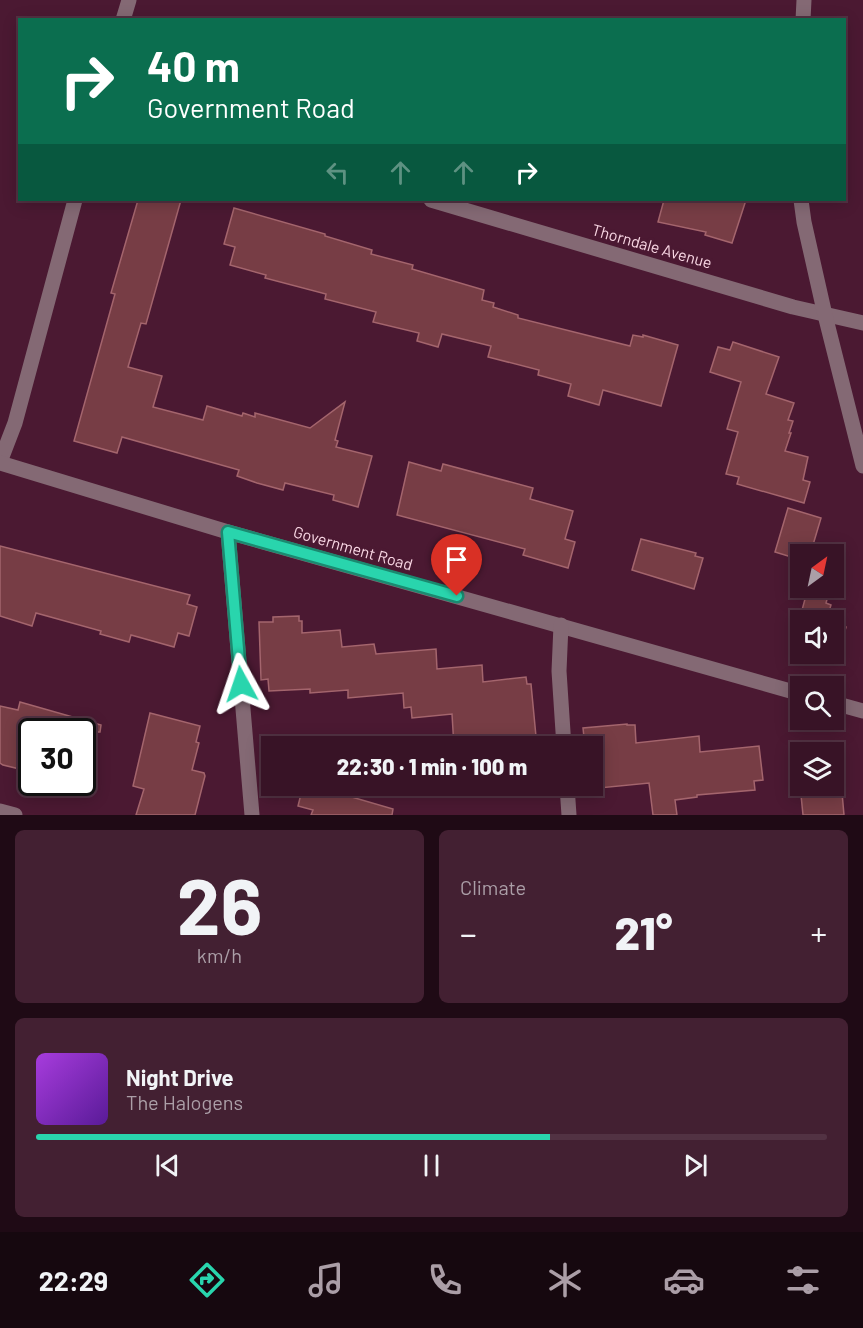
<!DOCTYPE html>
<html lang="en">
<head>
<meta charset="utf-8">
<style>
  :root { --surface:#381326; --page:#432032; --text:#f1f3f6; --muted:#ab9ea7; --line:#523243; --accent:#29d5ad }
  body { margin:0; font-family:Barlow,sans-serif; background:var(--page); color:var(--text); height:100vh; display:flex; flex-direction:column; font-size:22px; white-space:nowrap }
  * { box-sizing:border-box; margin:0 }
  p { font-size:20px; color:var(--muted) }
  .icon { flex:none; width:33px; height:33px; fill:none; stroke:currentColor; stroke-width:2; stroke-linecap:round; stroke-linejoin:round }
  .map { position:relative; height:815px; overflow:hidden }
  .panel { display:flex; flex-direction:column; gap:15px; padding:15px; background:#1f0a15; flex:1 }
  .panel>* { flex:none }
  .top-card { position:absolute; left:18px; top:18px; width:828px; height:183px; border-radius:0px; box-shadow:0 3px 15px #0003,0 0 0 2px var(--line); background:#0b6e4f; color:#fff; overflow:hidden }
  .needle { width:39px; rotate:33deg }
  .fabs { position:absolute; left:790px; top:544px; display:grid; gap:12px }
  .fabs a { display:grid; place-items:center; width:54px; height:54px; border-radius:0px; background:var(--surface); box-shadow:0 3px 15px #0003,0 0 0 2px var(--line); font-size:30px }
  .speed { position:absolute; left:18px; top:718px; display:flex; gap:12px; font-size:30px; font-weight:700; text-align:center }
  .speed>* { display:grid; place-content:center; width:78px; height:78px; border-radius:50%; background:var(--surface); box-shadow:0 3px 15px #0003,0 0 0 2px var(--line); line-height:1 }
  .speed .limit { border:3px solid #111; border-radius:9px; background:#fff; color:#111 }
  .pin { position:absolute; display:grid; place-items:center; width:51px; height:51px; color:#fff; margin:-62px -26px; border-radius:50% 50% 50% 0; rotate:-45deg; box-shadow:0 0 6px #0007 }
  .pin .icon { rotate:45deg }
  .me { position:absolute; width:66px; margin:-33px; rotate:355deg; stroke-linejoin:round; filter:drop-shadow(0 0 4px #0008) }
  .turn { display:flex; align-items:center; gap:21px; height:126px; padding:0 30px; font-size:27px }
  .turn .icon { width:78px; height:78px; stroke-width:2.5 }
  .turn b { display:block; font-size:42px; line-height:51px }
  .lanes { display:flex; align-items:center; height:57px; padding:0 30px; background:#0003; justify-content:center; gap:30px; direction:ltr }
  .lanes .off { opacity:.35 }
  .big { font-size:45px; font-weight:800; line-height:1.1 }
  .panel .card { flex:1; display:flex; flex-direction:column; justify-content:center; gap:9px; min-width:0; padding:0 21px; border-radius:9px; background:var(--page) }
  .panel .dial { align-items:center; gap:0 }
  .dial b { font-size:78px; line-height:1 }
  .song { display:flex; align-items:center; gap:18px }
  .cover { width:72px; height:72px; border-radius:9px; background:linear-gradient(135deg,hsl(280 70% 55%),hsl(270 70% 35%)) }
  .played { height:6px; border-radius:3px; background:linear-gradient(90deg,var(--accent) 65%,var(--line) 65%) }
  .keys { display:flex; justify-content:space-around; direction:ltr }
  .heat { display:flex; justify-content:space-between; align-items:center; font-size:33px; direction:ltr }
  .panel .tiles { flex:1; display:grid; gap:15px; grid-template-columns:1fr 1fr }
  .card:last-child { grid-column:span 2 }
  .trip { position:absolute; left:261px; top:736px; width:342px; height:60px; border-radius:0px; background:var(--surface); box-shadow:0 3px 15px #0003,0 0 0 2px var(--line); font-weight:800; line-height:60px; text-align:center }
  .tabs { display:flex; height:96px; justify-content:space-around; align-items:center; background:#16080f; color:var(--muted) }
  .tabs .icon { width:42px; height:42px }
  .tabs .active { color:var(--accent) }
  .tabs b { font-size:27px; color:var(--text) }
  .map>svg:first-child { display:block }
  .building { fill:#773d45; stroke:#a4656d; stroke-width:1.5 }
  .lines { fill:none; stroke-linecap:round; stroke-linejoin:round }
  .minor { stroke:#846974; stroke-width:15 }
  .route-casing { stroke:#1b8a70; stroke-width:15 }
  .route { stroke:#29d5ad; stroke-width:10 }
  .labels { text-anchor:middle; stroke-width:6; stroke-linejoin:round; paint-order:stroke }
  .street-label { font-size:16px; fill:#f9d7e4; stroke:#4b1932 }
</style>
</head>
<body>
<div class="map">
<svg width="863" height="815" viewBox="0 0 863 815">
  <rect width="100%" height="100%" fill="#4b1932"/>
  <g class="building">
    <polygon points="138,200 181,200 146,324 141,323 128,367 162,376 153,407 203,420 207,406 242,416 243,413 255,417 255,413 310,428 345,402 335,440 338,441 336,447 372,456 358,507 333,500 334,495 285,483 283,490 257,483 237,476 239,470 122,437 117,453 74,441 115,294 111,293"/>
    <polygon points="664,200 746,200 732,243 705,235 706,232 658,222"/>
    <polygon points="234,208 325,234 325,236 372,250 371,254 413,265 412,269 484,290 482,300 494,303 493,307 518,315 518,318 630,346 633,335 643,337 643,335 678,345 661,406 603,390 599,405 568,396 571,384 538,375 539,370 488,357 491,346 442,334 438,347 417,341 419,333 373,322 376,312 325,299 326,294 265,278 266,275 230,265 235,247 224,244"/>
    <polygon points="733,342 779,357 766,394 794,403 788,420 793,421 789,433 791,433 785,451 808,457 803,480 810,482 804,503 737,484 739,477 726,474 738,432 727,429 741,382 710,372 718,347 730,350"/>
    <polygon points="409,462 441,471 443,464 533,488 530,499 573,511 565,539 575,542 568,568 523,555 525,549 397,515"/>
    <polygon points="788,508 821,518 810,555 801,555 801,560 775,552"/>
    <polygon points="641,539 696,553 695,556 703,558 694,589 632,570"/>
    <polygon points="0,546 190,595 187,604 197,607 189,636 178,633 174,647 131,635 129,642 100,634 101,631 36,613 32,626 0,616"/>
    <polygon points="808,588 830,588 826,603 831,605 826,621 801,621 801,650 792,647"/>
    <polygon points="299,616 299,621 302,621 302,633 340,630 342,647 374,644 376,654 436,649 437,669 482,665 483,682 526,677 527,684 531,684 537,747 500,747 500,745 454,747 452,714 412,718 411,707 404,708 403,693 348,698 348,690 310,693 310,689 269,691 268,679 261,680 259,622 273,622 273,617"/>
    <polygon points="834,624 846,627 837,660 816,654 834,654"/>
    <polygon points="20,702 101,725 100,732 32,732 32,759 28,771 3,765 0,763 0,706 18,710"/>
    <polygon points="150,713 200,726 196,742 199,743 192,770 204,773 205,776 195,815 136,815 144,789 133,786"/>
    <polygon points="627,724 627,725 635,725 636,743 699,736 700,752 759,746 763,780 754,781 755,790 697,795 697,797 675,800 677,815 653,815 649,783 589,789 589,786 592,786 592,747 585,747 583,728"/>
    <polygon points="841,781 844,815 803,815 800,785 834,786 834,782"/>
    <polygon points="303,786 314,786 393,809 392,815 311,815 313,810 298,806"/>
  </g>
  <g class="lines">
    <g class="minor">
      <polyline points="123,20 129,0"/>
      <polyline points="803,20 804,0"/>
      <polyline points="431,200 793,307 863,323"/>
      <polyline points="801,200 804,222 825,315 863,466"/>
      <polyline points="0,462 15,423 75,200"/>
      <polyline points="0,463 228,532 801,694"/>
      <polyline points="228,532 252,815"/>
      <polyline points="561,625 559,671 564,747"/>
      <polyline points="834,703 863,711"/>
      <polyline points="567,786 569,815"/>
      <polyline points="0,811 15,815"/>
    </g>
  </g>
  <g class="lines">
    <defs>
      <polyline id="route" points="241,684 228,532 457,596"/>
    </defs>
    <use href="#route" class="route-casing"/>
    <use href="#route" class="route"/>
  </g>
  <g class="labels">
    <g class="street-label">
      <text transform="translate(652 246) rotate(16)" y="6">Thorndale Avenue</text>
      <text transform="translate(353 548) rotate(16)" y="6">Government Road</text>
    </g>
  </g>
</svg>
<div class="fabs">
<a><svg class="needle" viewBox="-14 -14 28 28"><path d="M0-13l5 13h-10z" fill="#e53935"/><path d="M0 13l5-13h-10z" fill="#ab9ea7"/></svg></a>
<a><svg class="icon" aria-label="sound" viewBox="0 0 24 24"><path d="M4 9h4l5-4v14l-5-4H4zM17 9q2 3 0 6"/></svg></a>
<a><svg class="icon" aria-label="search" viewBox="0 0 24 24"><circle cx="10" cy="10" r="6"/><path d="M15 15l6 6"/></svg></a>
<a><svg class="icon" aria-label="layers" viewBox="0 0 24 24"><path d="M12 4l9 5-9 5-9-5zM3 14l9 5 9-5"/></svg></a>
</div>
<div class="speed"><div class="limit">30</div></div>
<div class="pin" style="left:457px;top:596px;background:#d93025"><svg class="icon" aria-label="arrive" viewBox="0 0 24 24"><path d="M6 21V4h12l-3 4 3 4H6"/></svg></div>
<svg class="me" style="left:241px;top:684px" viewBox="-20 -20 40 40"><path d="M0-17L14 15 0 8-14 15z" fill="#29d5ad" stroke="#fff" stroke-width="4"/></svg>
<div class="trip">22:30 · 1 min · 100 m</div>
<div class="top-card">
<div class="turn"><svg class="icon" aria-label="right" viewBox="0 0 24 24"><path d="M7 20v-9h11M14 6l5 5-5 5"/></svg><div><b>40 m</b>Government Road</div></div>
<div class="lanes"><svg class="icon off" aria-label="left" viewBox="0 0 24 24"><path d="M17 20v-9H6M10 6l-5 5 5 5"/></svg><svg class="icon off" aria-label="ahead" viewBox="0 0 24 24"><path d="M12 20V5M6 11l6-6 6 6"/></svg><svg class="icon off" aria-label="ahead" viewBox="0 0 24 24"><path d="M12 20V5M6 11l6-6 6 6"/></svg><svg class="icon" aria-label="right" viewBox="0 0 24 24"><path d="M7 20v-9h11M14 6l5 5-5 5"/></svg></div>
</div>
</div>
<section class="panel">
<div class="tiles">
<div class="card dial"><b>26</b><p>km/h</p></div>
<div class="card"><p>Climate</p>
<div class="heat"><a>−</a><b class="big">21°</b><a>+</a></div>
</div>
<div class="card">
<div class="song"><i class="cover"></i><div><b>Night Drive</b><p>The Halogens</p></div></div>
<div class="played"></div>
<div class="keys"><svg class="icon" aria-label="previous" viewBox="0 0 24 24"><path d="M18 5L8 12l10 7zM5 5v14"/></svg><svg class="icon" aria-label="pause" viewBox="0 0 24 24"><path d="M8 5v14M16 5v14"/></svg><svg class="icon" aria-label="next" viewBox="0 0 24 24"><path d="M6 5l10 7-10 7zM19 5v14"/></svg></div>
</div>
</div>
</section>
<nav class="tabs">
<b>22:29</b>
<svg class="icon active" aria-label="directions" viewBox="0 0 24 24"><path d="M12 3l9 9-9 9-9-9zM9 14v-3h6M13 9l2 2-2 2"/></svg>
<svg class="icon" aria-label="music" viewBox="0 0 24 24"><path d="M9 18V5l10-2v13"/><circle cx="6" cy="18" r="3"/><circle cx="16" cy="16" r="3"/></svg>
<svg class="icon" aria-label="phone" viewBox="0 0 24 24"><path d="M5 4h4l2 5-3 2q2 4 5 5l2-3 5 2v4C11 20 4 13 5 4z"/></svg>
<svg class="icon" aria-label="climate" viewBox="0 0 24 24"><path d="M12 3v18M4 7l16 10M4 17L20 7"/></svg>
<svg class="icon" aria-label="car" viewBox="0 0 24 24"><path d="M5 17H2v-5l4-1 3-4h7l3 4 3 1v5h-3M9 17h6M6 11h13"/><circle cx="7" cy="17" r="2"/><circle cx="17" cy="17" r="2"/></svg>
<svg class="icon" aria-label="filters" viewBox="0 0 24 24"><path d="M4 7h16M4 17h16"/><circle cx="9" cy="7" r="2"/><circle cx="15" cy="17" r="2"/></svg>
</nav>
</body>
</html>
